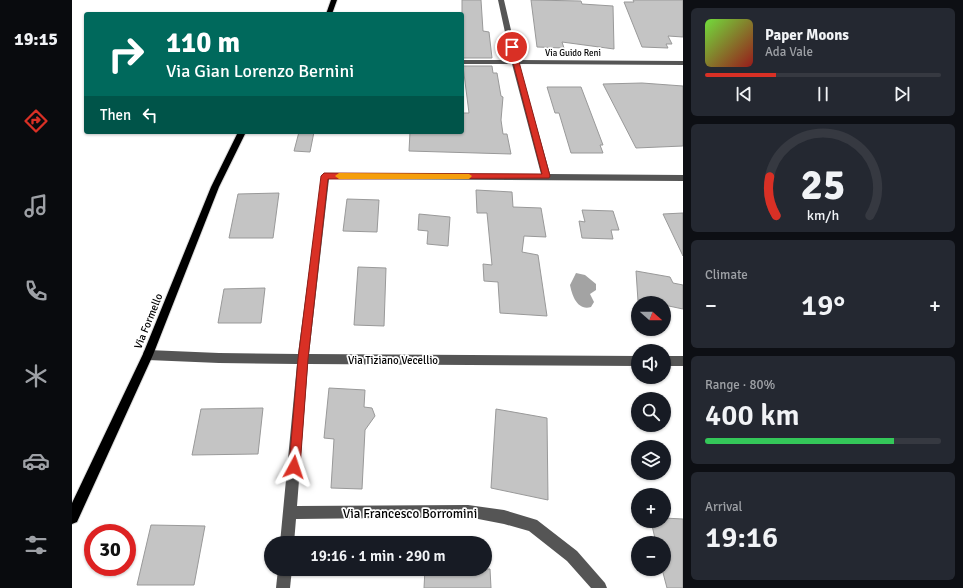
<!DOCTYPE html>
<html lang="en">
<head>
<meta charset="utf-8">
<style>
  :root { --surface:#171b24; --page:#242831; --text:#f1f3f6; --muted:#9ea1a6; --line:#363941; --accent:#d93025 }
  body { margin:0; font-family:Signika,sans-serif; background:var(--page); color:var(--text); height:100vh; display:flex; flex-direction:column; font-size:15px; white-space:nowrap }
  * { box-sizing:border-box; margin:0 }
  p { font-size:13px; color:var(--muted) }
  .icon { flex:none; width:22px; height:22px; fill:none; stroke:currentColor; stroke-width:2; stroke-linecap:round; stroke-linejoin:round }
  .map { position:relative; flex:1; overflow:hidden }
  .details { display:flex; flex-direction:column; gap:8px; padding:8px; background:#0d0f14; width:280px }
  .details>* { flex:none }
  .top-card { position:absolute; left:12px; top:12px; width:380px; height:122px; border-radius:4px; box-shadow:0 1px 3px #0004; background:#00695c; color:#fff; overflow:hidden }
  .needle { width:26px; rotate:111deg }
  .buttons { position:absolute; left:559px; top:296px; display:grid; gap:8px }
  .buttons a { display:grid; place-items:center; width:40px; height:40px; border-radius:50%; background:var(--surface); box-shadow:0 1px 3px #0004; font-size:20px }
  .speed { position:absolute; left:12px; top:524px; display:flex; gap:8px; font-size:20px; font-weight:700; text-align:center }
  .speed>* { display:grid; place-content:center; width:52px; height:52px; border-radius:50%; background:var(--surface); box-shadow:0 1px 3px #0004; line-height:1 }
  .speed .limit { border:6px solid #d22; background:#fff; color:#111 }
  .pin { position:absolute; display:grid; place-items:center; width:34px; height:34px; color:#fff; margin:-17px; border:2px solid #fff; border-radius:50%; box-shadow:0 1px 4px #0007 }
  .me { position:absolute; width:44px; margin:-22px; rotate:5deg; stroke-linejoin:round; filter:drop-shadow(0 0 3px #0008) }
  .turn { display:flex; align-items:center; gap:14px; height:84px; padding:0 16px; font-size:18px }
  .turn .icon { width:52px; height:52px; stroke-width:2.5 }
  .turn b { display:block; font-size:28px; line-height:34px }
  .then { display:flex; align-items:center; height:38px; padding:0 16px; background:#0003; gap:8px; font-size:15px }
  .big { font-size:30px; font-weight:600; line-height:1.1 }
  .details .tile { flex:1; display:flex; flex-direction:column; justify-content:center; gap:6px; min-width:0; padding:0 14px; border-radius:6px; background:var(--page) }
  .details .dial { align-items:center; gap:0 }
  .dial svg { height:104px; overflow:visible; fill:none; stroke:var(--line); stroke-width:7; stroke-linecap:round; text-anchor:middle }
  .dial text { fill:var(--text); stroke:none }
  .song { display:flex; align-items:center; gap:12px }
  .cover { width:48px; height:48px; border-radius:6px; background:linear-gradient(135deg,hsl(100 70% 55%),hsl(0 70% 35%)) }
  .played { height:4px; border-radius:2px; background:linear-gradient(90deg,var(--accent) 30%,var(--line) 30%) }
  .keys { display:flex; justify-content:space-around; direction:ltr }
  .heat { display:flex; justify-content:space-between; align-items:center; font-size:22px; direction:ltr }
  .charge { height:6px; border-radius:3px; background:linear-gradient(90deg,#34c759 80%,var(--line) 0) }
  .trip { position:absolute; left:192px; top:536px; width:228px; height:40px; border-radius:20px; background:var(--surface); box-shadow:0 1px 3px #0004; font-weight:600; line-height:40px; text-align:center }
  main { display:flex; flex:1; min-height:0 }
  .tabs { display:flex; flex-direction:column; width:72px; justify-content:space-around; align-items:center; background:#090b0e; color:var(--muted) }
  .tabs .icon { width:28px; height:28px }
  .tabs .selected { color:var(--accent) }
  .tabs b { font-size:18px; color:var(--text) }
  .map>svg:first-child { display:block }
  .water { fill:#a3a3a3 }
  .building { fill:#c4c4c4; stroke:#999 }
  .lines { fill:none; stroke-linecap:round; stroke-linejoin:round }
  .major-casing { stroke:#dbdbdb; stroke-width:2 }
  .minor { fill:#555; fill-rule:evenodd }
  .major { fill:#000; fill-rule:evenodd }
  .route { fill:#d93025; stroke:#8d1f18 }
  .slow { fill:#f59e0b }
  .labels { text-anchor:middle; stroke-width:3.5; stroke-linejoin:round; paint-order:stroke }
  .far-street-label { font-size:9px; fill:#000; stroke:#fff }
  .street-label { font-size:11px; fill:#000; stroke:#fff }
  .near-street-label { font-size:13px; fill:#000; stroke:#fff }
</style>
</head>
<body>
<main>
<nav class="tabs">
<b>19:15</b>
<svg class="icon selected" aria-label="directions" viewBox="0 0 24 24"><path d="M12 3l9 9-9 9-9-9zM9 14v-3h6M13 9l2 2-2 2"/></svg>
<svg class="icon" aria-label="music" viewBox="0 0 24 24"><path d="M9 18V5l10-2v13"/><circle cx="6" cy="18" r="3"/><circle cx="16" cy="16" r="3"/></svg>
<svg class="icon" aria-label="phone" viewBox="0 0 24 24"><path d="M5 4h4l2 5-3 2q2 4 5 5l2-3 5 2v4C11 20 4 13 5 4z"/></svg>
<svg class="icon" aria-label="climate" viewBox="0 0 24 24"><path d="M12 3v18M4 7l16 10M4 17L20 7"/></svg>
<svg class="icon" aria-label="car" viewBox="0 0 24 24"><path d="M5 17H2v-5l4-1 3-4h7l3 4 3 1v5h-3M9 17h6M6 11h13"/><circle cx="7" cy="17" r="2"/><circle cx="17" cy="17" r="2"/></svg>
<svg class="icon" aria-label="filters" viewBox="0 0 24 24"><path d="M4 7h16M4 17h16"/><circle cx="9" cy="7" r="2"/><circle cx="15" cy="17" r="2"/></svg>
</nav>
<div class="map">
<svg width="611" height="588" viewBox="0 0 611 588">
  <rect width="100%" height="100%" fill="#fff"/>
  <path class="water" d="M504,273L513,275L524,284V290L518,294L522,302L519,307C505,311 500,295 498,285Z"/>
  <g class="building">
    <polygon points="390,0 409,0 411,31 417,32 420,58 390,58"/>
    <polygon points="459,0 509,1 510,4 541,6 542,49 490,42 492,48 465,47"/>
    <polygon points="561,0 611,0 611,37 596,36 600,44 594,44 596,48 570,47 552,2 562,2"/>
    <polygon points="391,66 420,66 421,73 425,73 429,96 431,97 429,120 431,134 435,134 439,154 337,151 338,132 391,132 390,113 397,113"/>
    <polygon points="570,83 611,86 611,146 564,148 531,84"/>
    <polygon points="475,87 509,87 531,145 528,145 531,153 499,153 487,113 483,113"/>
    <polygon points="227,132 242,132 238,152 222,151"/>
    <polygon points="404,190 440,192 441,207 469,208 474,237 452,236 450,252 466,255 475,316 428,313 426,282 412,281 411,264 420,265 415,213 405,213"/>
    <polygon points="207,193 201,238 157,238 166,194"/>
    <polygon points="275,199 307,200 305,232 271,231"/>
    <polygon points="510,210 541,211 547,230 539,230 541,239 510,238 507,221 513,222"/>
    <polygon points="611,213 611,256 591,214"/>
    <polygon points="347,214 378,217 376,246 355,244 356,231 346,230"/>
    <polygon points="286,267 314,268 312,326 282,325"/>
    <polygon points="564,271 598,277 601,283 611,285 611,309 592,305 592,303 566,301"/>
    <polygon points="193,288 189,323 146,323 152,289"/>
    <polygon points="257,388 293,390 292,407 300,408 303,416 293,430 290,489 259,488 262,439 252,438"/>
    <polygon points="191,408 186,454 120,455 129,409"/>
    <polygon points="424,409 475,418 476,500 419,488"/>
    <polygon points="592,518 611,519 611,588 595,588 590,569 592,569 592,543 584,543 579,521 592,521"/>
    <polygon points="79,525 133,526 122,585 65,585"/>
    <polygon points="353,569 418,569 419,588 352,588"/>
  </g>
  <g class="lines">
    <defs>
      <g id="major">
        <polygon points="259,0 265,0 260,14 254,14"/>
        <polygon points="166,132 174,132 147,187 81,355 5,522 0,524 0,503 71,354 139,187"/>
      </g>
    </defs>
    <use href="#major" class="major-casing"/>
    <g class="minor">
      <polygon points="426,0 432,0 446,60 611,61 611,65 447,64 478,174 611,175 611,181 257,179 237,354 566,356 566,366 236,364 225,506 396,505 432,510 465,520 505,551 533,583 535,588 519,588 495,561 457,531 432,524 396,517 224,519 222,543 208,543 225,364 147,363 76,360 72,359 71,355 72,351 76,350 147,353 226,354 250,174 469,174 440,64 390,64 390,60 439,60"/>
      <rect x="592" y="356" width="19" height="10"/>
      <polygon points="206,569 220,569 218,588 204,588"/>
    </g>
    <use href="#major" class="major"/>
  </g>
  <polygon class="route" points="440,45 443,47 478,176 477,178 256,179 236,359 228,467 226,471 222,473 218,471 217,467 226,359 249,176 252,173 470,174 437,47"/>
  <polygon class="slow" points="267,173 397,174 400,176 397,179 267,179 263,176"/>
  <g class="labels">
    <g class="far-street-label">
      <text x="501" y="56">Via Guido Reni</text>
    </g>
    <g class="street-label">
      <text transform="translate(76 321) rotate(-68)" y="4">Via Formello</text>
      <text x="321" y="364">Via Tiziano Vecellio</text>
    </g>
    <g class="near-street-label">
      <text x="338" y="518">Via Francesco Borromini</text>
    </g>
  </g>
</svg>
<div class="buttons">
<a><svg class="needle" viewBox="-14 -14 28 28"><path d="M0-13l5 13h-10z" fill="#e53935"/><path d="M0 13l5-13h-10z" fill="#9ea1a6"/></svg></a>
<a><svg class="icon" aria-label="sound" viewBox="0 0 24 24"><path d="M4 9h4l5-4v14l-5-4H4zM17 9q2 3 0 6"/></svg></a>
<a><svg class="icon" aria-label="search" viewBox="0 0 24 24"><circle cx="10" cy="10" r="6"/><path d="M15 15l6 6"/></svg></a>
<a><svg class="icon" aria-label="layers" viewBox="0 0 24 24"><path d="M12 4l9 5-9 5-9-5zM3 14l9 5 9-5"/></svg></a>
<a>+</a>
<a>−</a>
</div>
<div class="speed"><div class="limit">30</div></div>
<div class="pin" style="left:440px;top:47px;background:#d93025"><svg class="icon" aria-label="arrive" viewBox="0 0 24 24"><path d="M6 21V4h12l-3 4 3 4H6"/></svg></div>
<svg class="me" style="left:222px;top:467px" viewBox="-20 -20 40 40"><path d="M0-17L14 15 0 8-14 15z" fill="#d93025" stroke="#fff" stroke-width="4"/></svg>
<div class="trip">19:16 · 1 min · 290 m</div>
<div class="top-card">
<div class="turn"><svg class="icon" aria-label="right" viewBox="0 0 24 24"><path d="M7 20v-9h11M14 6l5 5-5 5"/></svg><div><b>110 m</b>Via Gian Lorenzo Bernini</div></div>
<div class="then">Then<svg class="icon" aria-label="left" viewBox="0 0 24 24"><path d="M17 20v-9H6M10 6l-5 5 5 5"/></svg></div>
</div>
</div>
<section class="details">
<div class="tile">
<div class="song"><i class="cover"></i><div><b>Paper Moons</b><p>Ada Vale</p></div></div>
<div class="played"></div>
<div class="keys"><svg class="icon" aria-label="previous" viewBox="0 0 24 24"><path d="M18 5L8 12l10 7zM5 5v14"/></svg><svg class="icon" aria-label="pause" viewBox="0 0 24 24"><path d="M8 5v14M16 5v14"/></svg><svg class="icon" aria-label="next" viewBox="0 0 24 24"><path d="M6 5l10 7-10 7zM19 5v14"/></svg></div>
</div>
<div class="tile dial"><svg viewBox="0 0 100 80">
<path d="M14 69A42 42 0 1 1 86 69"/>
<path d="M14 69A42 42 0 0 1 9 39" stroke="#d93025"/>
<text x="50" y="56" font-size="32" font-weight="700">25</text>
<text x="50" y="72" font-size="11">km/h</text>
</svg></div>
<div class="tile"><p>Climate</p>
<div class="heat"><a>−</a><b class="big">19°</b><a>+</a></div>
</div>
<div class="tile"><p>Range · 80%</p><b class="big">400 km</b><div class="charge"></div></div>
<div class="tile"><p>Arrival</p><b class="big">19:16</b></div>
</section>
</main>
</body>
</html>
